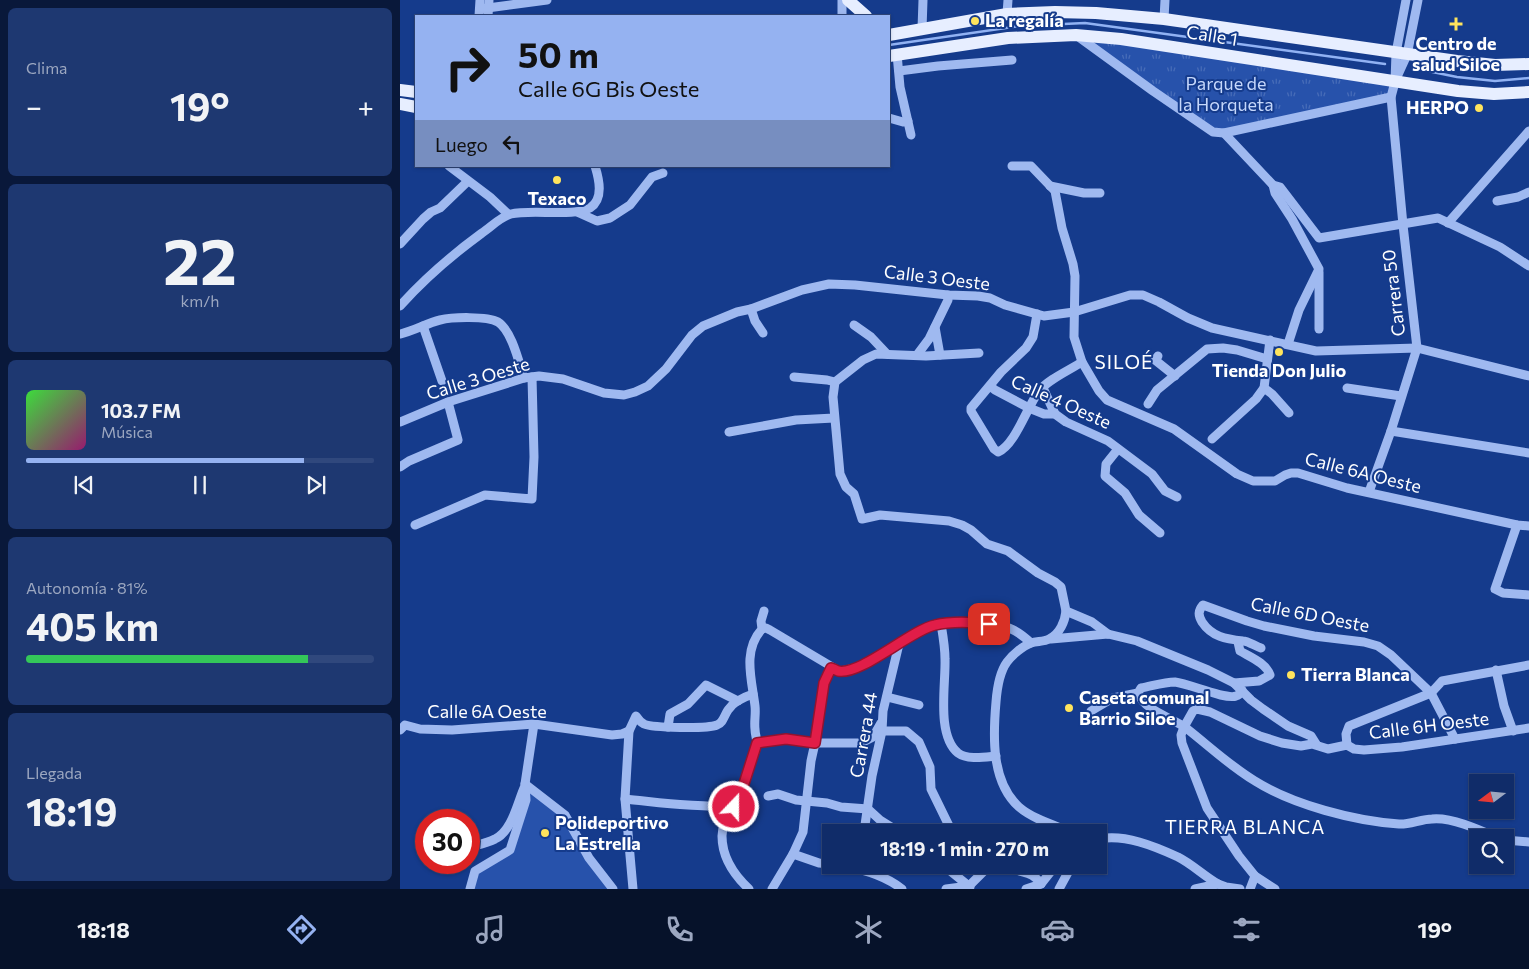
<!DOCTYPE html>
<html lang="es">
<head>
<meta charset="utf-8">
<style>
  :root { --surface:#102c69; --page:#1e3871; --text:#f1f3f6; --muted:#9ca7c0; --line:#30487d; --accent:#95b2f1 }
  body { margin:0; font-family:Commissioner,sans-serif; background:var(--page); color:var(--text); height:100vh; display:flex; flex-direction:column; font-size:19px; white-space:nowrap }
  * { box-sizing:border-box; margin:0 }
  p { font-size:16px; color:var(--muted) }
  .icon { flex:none; width:28px; height:28px; fill:none; stroke:currentColor; stroke-width:2; stroke-linecap:round; stroke-linejoin:round }
  .map { position:relative; flex:1; overflow:hidden }
  .side { display:flex; flex-direction:column; gap:8px; padding:8px; background:#09183a; width:400px }
  .side>* { flex:none }
  .banner { position:absolute; left:15px; top:15px; width:475px; height:152px; border-radius:0px; box-shadow:0 1px 4px #0004,0 0 0 1px var(--line); background:#95b2f1; color:#111; overflow:hidden }
  .needle { width:32px; rotate:254deg }
  .controls { position:absolute; left:1069px; top:774px; display:grid; gap:10px }
  .controls a { display:grid; place-items:center; width:45px; height:45px; border-radius:0px; background:var(--surface); box-shadow:0 1px 4px #0004,0 0 0 1px var(--line); font-size:25px }
  .speed { position:absolute; left:15px; top:809px; display:flex; gap:10px; font-size:25px; font-weight:700; text-align:center }
  .speed>* { display:grid; place-content:center; width:65px; height:65px; border-radius:50%; background:var(--surface); box-shadow:0 1px 4px #0004,0 0 0 1px var(--line); line-height:1 }
  .speed .limit { border:8px solid #d22; background:#fff; color:#111 }
  .pin { position:absolute; display:grid; place-items:center; width:42px; height:42px; color:#fff; margin:-21px; border-radius:10px; box-shadow:0 2px 8px #0006 }
  .me { position:absolute; width:55px; margin:-28px; rotate:22deg; stroke-linejoin:round; filter:drop-shadow(0 0 4px #0008) }
  .turn { display:flex; align-items:center; gap:18px; height:105px; padding:0 20px; font-size:22px }
  .turn .icon { width:65px; height:65px; stroke-width:2.5 }
  .turn b { display:block; font-size:35px; line-height:42px }
  .then { display:flex; align-items:center; height:48px; padding:0 20px; background:#0003; gap:10px; font-size:19px }
  .big { font-size:38px; font-weight:700; line-height:1.1 }
  .side .widget { flex:1; display:flex; flex-direction:column; justify-content:center; gap:8px; min-width:0; padding:0 18px; border-radius:8px; background:var(--page) }
  .side .dial { align-items:center; gap:0 }
  .dial b { font-size:65px; line-height:1 }
  .song { display:flex; align-items:center; gap:15px }
  .cover { width:60px; height:60px; border-radius:8px; background:linear-gradient(135deg,hsl(120 70% 55%),hsl(320 70% 35%)) }
  .played { height:5px; border-radius:2px; background:linear-gradient(90deg,var(--accent) 80%,var(--line) 80%) }
  .keys { display:flex; justify-content:space-around; direction:ltr }
  .heat { display:flex; justify-content:space-between; align-items:center; font-size:28px; direction:ltr }
  .charge { height:8px; border-radius:4px; background:linear-gradient(90deg,#34c759 81%,var(--line) 0) }
  .trip { position:absolute; left:422px; top:824px; width:285px; height:50px; border-radius:0px; background:var(--surface); box-shadow:0 1px 4px #0004,0 0 0 1px var(--line); font-weight:700; line-height:50px; text-align:center }
  .tab-bar { display:flex; height:80px; justify-content:space-around; align-items:center; background:#06122a; color:var(--muted) }
  .tab-bar .icon { width:35px; height:35px }
  .tab-bar .on { color:var(--accent) }
  .tab-bar b { font-size:22px; color:var(--text) }
  main { display:flex; flex:1; min-height:0 }
  .map>svg:first-child { display:block }
  .green { fill:#2752ab }
  .park { fill:url(#park-tufts) }
  .lines { fill:none; stroke-linecap:round; stroke-linejoin:round }
  .stream { stroke:#91b2f3; stroke-width:2.5 }
  .minor { stroke:#9fb9f0; stroke-width:9 }
  .major { stroke:#e7eeff; stroke-width:12 }
  .route-casing { stroke:#92132f; stroke-width:12 }
  .route { stroke:#e11d48; stroke-width:9 }
  .poi-dot { fill:#ffe45d; stroke:#153b8c; stroke-width:2 }
  .labels { text-anchor:middle; stroke-width:4; stroke-linejoin:round; paint-order:stroke }
  .poi-label { font-size:18px; font-weight:bold; fill:#fff; stroke:#153b8c; text-anchor:start }
  .street-label { font-size:18px; fill:#fff; stroke:#153b8c }
  .park-label { font-size:18px; fill:#c5d7fb; stroke:#153b8c }
  .neighbourhood-label { font-size:19px; letter-spacing:1px; fill:#fff; stroke:#153b8c }
</style>
</head>
<body>
<main>
<section class="side">
<div class="widget"><p>Clima</p>
<div class="heat"><a>−</a><b class="big">19°</b><a>+</a></div>
</div>
<div class="widget dial"><b>22</b><p>km/h</p></div>
<div class="widget">
<div class="song"><i class="cover"></i><div><b>103.7 FM</b><p>Música</p></div></div>
<div class="played"></div>
<div class="keys"><svg class="icon" aria-label="previous" viewBox="0 0 24 24"><path d="M18 5L8 12l10 7zM5 5v14"/></svg><svg class="icon" aria-label="pause" viewBox="0 0 24 24"><path d="M8 5v14M16 5v14"/></svg><svg class="icon" aria-label="next" viewBox="0 0 24 24"><path d="M6 5l10 7-10 7zM19 5v14"/></svg></div>
</div>
<div class="widget"><p>Autonomía · 81%</p><b class="big">405 km</b><div class="charge"></div></div>
<div class="widget"><p>Llegada</p><b class="big">18:19</b></div>
</section>
<div class="map">
<svg width="1129" height="889" viewBox="0 0 1129 889">
  <defs>
    <pattern id="park-tufts" width="24" height="20" patternUnits="userSpaceOnUse" patternTransform="scale(1.25)"><rect width="24" height="20" fill="#2752ab"/><path d="M3 7l-1-3M5 7V3M7 7l1-3M15 17l-1-3M17 17v-4M19 17l1-3" fill="none" stroke="#476cb8"/></pattern>
  </defs>
  <rect width="100%" height="100%" fill="#153b8c"/>
  <polygon class="green" points="125,784 165,815 213,889 70,889 75,871 110,850"/>
  <polygon class="park" points="676,35 995,82 991,97 813,132"/>
  <g class="lines">
    <g class="stream">
      <polyline points="489,45 620,26 685,23 985,64"/>
      <polyline points="1013,68 1057,77 1095,81 1129,78"/>
    </g>
    <g class="minor">
      <polyline points="80,9 147,0"/>
      <polyline points="607,14 608,0"/>
      <polyline points="79,16 80,0"/>
      <polyline points="88,16 89,0"/>
      <polyline points="442,16 442,0"/>
      <polyline points="764,19 765,0"/>
      <polyline points="522,29 523,0"/>
      <polyline points="676,35 753,91 813,132 824,133 991,97"/>
      <polyline points="497,54 500,87 511,135"/>
      <polyline points="499,71 538,66 612,60"/>
      <polyline points="997,77 1007,55 1018,0"/>
      <polyline points="489,118 503,122 508,121"/>
      <polyline points="824,133 873,185 880,187 919,238 1038,218 1100,247 1129,266"/>
      <polyline points="49,166 90,197 108,214"/>
      <polyline points="612,166 631,166 655,191 662,228 673,264 675,276 674,337 682,362 699,391 707,400 774,429 837,474 853,481 875,481 885,475 891,473 898,473 947,488 1117,525 1129,526"/>
      <polyline points="873,185 875,193 892,219 919,269 899,310 888,344"/>
      <polyline points="650,186 684,193 700,193"/>
      <polyline points="1097,201 1118,197 1129,192"/>
      <polyline points="177,212 197,221 210,218 230,205 252,177 263,173"/>
      <polyline points="1048,223 1129,131"/>
      <polyline points="0,244 23,219 31,212 40,208 67,182"/>
      <path d="M0,306C25,278 52,255 82,233C91,227 100,217 111,214C130,209 175,217 190,208C204,199 199,179 195,166"/>
      <polyline points="351,309 355,321 363,333"/>
      <path d="M637,314L633,337L626,348L601,372L571,408V411L594,449L598,452C615,445 627,407 639,391C649,379 668,371 682,362"/>
      <polyline points="454,325 471,337 487,354"/>
      <polyline points="23,326 42,381"/>
      <polyline points="535,327 540,355"/>
      <polyline points="919,329 919,272"/>
      <path d="M0,334C14,331 27,323 40,320C52,317 87,316 98,322C112,331 119,363 124,378"/>
      <polyline points="517,355 529,339 548,300 548,295"/>
      <polyline points="758,356 755,360 775,376"/>
      <polyline points="394,377 427,380 435,382 463,360 476,354 526,356 579,353"/>
      <polyline points="435,382 433,397 440,474 446,487 454,494 462,519 480,515 549,521 562,525 571,530 587,544 608,551 638,573 655,582 661,587 666,611 692,622 708,634"/>
      <polyline points="590,386 595,390 629,408 644,414 655,414 666,422 708,441 752,474 765,491 777,497"/>
      <polyline points="643,388 655,414"/>
      <polyline points="864,388 872,394 889,413"/>
      <polyline points="947,388 1001,396"/>
      <polyline points="748,404 757,390 807,349 823,348 837,350 867,359"/>
      <polyline points="0,422 48,402 124,378 139,376 163,379 204,393 224,395 235,392 248,386 266,369 292,335 303,326 337,312 351,309 402,290 429,284 455,285 548,295 578,296 590,298 605,305 644,316 674,312 730,295 743,295 759,302 788,318 812,328 916,351 1017,348 1129,376"/>
      <polyline points="991,431 1129,453"/>
      <polyline points="329,432 396,420 434,418"/>
      <polyline points="812,439 856,399 864,388 870,340"/>
      <polyline points="718,449 706,464 705,476 725,493 739,515 760,533"/>
      <polyline points="0,467 9,461 58,440 48,402"/>
      <polyline points="969,492 991,431 1017,348 1003,225 991,97 995,82 996,53 1006,0"/>
      <polyline points="15,525 85,495 132,499 134,457 132,377"/>
      <polyline points="1117,525 1095,589 1103,593 1129,595"/>
      <path d="M666,611C665,621 660,634 649,639C644,642 637,641 631,643C623,646 612,655 607,662C599,673 597,689 596,702C593,736 591,782 619,807C633,819 654,825 671,832"/>
      <path d="M541,624C543,636 545,647 545,659C546,684 536,735 558,753C567,760 585,757 596,756"/>
      <path d="M362,629L366,628L370,630L439,671C471,669 498,639 527,628C544,621 566,621 584,623C606,626 614,627 631,643"/>
      <polyline points="651,639 708,634 737,641 808,670 834,683 851,700 863,709 888,726 911,736 916,744"/>
      <path d="M861,648C855,646 848,641 843,641C826,639 812,637 802,622C798,615 798,611 803,605L847,621L864,626L914,636L964,642L978,646L991,655L1031,693L1055,739"/>
      <polyline points="1096,670 1104,706 1113,731"/>
      <path d="M834,683L859,681L870,675C866,663 850,657 840,651L838,642"/>
      <path d="M738,693C745,711 771,717 786,728C809,746 830,766 855,781C893,805 955,821 999,824C1008,825 1022,819 1032,819C1052,817 1080,830 1098,838"/>
      <polyline points="487,697 519,705"/>
      <path d="M691,711L713,698L738,693L741,688C752,686 764,682 775,682C790,684 826,700 836,696C840,695 840,693 842,690"/>
      <polyline points="268,727 270,714 288,704 306,685 338,701"/>
      <polyline points="0,730 5,725 20,729 52,730 134,724 212,735 222,734 229,731"/>
      <polyline points="482,731 506,731 519,742 530,767 531,789 552,832"/>
      <polyline points="357,743 385,739 415,743 461,743 473,737 481,723"/>
      <polyline points="947,745 946,734 949,726 1031,693 1042,681 1129,665"/>
      <polyline points="125,784 165,815 189,858 213,889"/>
      <polyline points="368,796 378,794 396,800 427,803 441,807 468,809 480,820 496,830 506,832"/>
      <path d="M225,799C246,801 267,804 288,805C304,806 316,805 331,811"/>
      <polyline points="464,832 472,776 482,731 483,711 499,644"/>
      <path d="M699,839C725,834 754,846 778,857C792,864 804,876 818,884"/>
      <polyline points="1105,840 1129,842"/>
      <path d="M69,847C77,845 88,843 95,839C112,831 117,804 124,788"/>
      <polyline points="393,854 419,863 431,864"/>
      <path d="M436,865C459,868 483,874 502,889"/>
      <polyline points="543,865 570,887"/>
      <path d="M607,865C621,875 631,869 641,884"/>
      <polyline points="70,889 75,871 110,850 126,800 125,784 134,724"/>
      <path d="M233,889L225,799L229,731L236,716C238,719 240,722 244,724C253,728 307,729 317,725C323,723 324,716 328,710C333,702 344,697 353,694"/>
      <path d="M349,889C334,875 322,858 322,836C322,822 331,813 337,802C343,792 344,780 348,769C351,761 356,753 357,744C357,739 355,734 355,729C354,721 356,714 355,706C352,680 342,651 362,629L361,621L364,611"/>
      <polyline points="372,889 393,854 403,832 411,761 415,743 424,683 431,668"/>
      <polyline points="546,889 569,886 590,865"/>
      <polyline points="626,889 641,884 656,865"/>
      <polyline points="659,889 672,865"/>
      <polyline points="795,889 818,884 826,887 840,889"/>
      <polyline points="850,889 855,876"/>
      <polyline points="875,889 855,876 839,856 807,808 782,743 781,735 784,727 793,711 797,709 810,712 860,736 882,743 901,746 912,744 928,749 947,745 954,749 964,750 1002,747 1129,728"/>
    </g>
    <g class="major">
      <polyline points="448,0 466,16"/>
      <polyline points="489,35 607,14 655,12 696,13 764,19 1057,61 1095,65 1129,64"/>
      <polyline points="489,56 608,38 676,35 721,39 1058,91 1094,94 1129,92"/>
      <polyline points="0,90 16,92"/>
      <polyline points="0,104 16,107"/>
    </g>
  </g>
  <g class="lines">
    <defs>
      <path id="route" d="M334,807L342,790L357,743L386,739L415,743L424,683L431,668C434,669 436,670 438,671C460,676 511,630 535,625C552,621 571,622 589,624"/>
    </defs>
    <use href="#route" class="route-casing"/>
    <use href="#route" class="route"/>
  </g>
  <g class="poi-dot">
    <circle cx="575" cy="21" r="5"/>
    <path d="M1053.5 16.5h5v5h5v5h-5v5h-5v-5h-5v-5h5z"/>
    <circle cx="1079" cy="108" r="5"/>
    <circle cx="157" cy="180" r="5"/>
    <circle cx="879" cy="352" r="5"/>
    <circle cx="891" cy="675" r="5"/>
    <circle cx="669" cy="708" r="5"/>
    <circle cx="145" cy="833" r="5"/>
  </g>
  <g class="labels">
    <g class="poi-label">
      <text x="585" y="27">La regalía</text>
      <text x="1056" y="50" text-anchor="middle">Centro de<tspan x="1056" dy="21">salud Siloe</tspan></text>
      <text x="1069" y="114" text-anchor="end">HERPO</text>
      <text x="157" y="205" text-anchor="middle">Texaco</text>
      <text x="879" y="377" text-anchor="middle">Tienda Don Julio</text>
      <text x="901" y="681">Tierra Blanca</text>
      <text x="679" y="704">Caseta comunal<tspan x="679" dy="21">Barrio Siloe</tspan></text>
      <text x="155" y="829">Polideportivo<tspan x="155" dy="21">La Estrella</tspan></text>
    </g>
    <g class="street-label">
      <text transform="translate(812 36) rotate(9)" y="6">Calle 1</text>
      <text transform="translate(537 278) rotate(7)" y="6">Calle 3 Oeste</text>
      <text transform="translate(994 293) rotate(-97)" y="6">Carrera 50</text>
      <text transform="translate(78 379) rotate(-17)" y="6">Calle 3 Oeste</text>
      <text transform="translate(661 402) rotate(24)" y="6">Calle 4 Oeste</text>
      <text transform="translate(963 473) rotate(14)" y="6">Calle 6A Oeste</text>
      <text transform="translate(910 615) rotate(11)" y="6">Calle 6D Oeste</text>
      <text x="87" y="718">Calle 6A Oeste</text>
      <text transform="translate(1029 726) rotate(-7)" y="6">Calle 6H Oeste</text>
      <text transform="translate(464 735) rotate(-80)" y="6">Carrera 44</text>
    </g>
    <g class="park-label">
      <text x="826" y="90">Parque de<tspan x="826" dy="21">la Horqueta</tspan></text>
    </g>
    <g class="neighbourhood-label">
      <text x="724" y="369">SILOÉ</text>
      <text x="845" y="834">TIERRA BLANCA</text>
    </g>
  </g>
</svg>
<div class="controls">
<a><svg class="needle" viewBox="-14 -14 28 28"><path d="M0-13l5 13h-10z" fill="#e53935"/><path d="M0 13l5-13h-10z" fill="#9ca7c0"/></svg></a>
<a><svg class="icon" aria-label="search" viewBox="0 0 24 24"><circle cx="10" cy="10" r="6"/><path d="M15 15l6 6"/></svg></a>
</div>
<div class="speed"><div class="limit">30</div></div>
<div class="pin" style="left:589px;top:624px;background:#d93025"><svg class="icon" aria-label="arrive" viewBox="0 0 24 24"><path d="M6 21V4h12l-3 4 3 4H6"/></svg></div>
<svg class="me" style="left:334px;top:807px" viewBox="-20 -20 40 40"><circle r="17" fill="#e11d48" stroke="#fff" stroke-width="3"/><path d="M0-11L8 9 0 5-8 9z" fill="#fff"/></svg>
<div class="trip">18:19 · 1 min · 270 m</div>
<div class="banner">
<div class="turn"><svg class="icon" aria-label="right" viewBox="0 0 24 24"><path d="M7 20v-9h11M14 6l5 5-5 5"/></svg><div><b>50 m</b>Calle 6G Bis Oeste</div></div>
<div class="then">Luego<svg class="icon" aria-label="left" viewBox="0 0 24 24"><path d="M17 20v-9H6M10 6l-5 5 5 5"/></svg></div>
</div>
</div>
</main>
<nav class="tab-bar">
<b>18:18</b>
<svg class="icon on" aria-label="directions" viewBox="0 0 24 24"><path d="M12 3l9 9-9 9-9-9zM9 14v-3h6M13 9l2 2-2 2"/></svg>
<svg class="icon" aria-label="music" viewBox="0 0 24 24"><path d="M9 18V5l10-2v13"/><circle cx="6" cy="18" r="3"/><circle cx="16" cy="16" r="3"/></svg>
<svg class="icon" aria-label="phone" viewBox="0 0 24 24"><path d="M5 4h4l2 5-3 2q2 4 5 5l2-3 5 2v4C11 20 4 13 5 4z"/></svg>
<svg class="icon" aria-label="climate" viewBox="0 0 24 24"><path d="M12 3v18M4 7l16 10M4 17L20 7"/></svg>
<svg class="icon" aria-label="car" viewBox="0 0 24 24"><path d="M5 17H2v-5l4-1 3-4h7l3 4 3 1v5h-3M9 17h6M6 11h13"/><circle cx="7" cy="17" r="2"/><circle cx="17" cy="17" r="2"/></svg>
<svg class="icon" aria-label="filters" viewBox="0 0 24 24"><path d="M4 7h16M4 17h16"/><circle cx="9" cy="7" r="2"/><circle cx="15" cy="17" r="2"/></svg>
<b>19°</b>
</nav>
</body>
</html>
